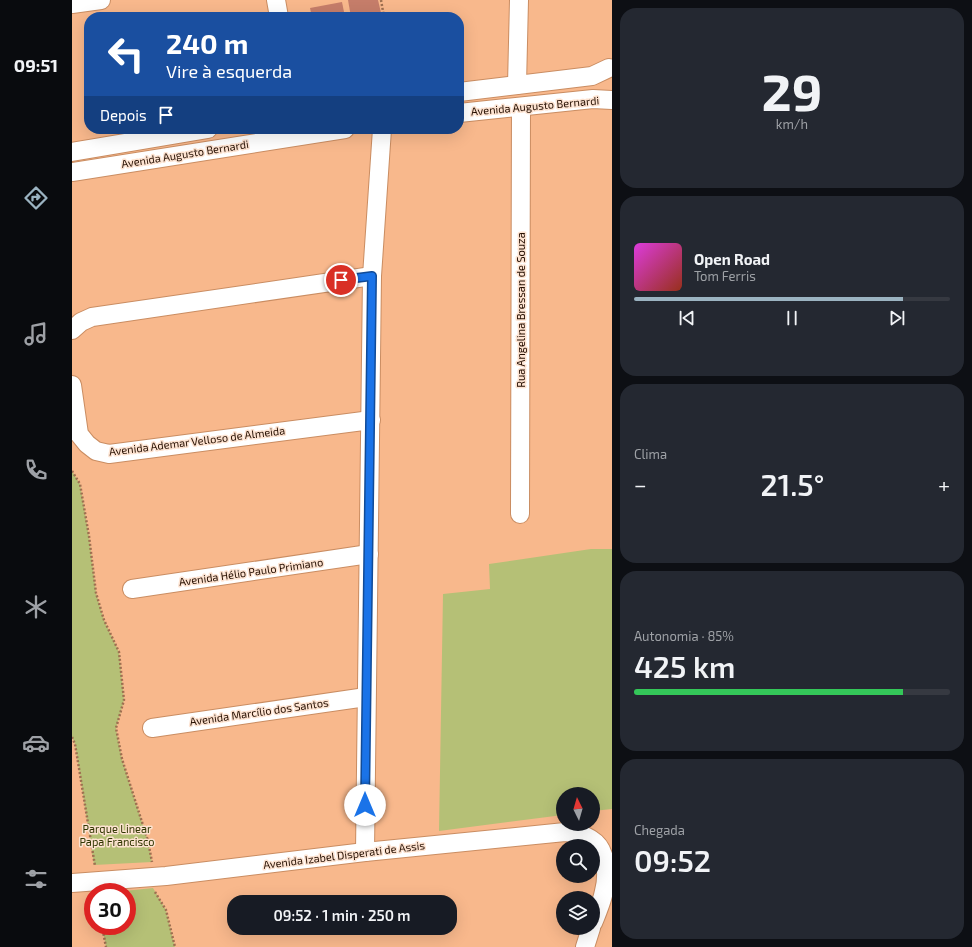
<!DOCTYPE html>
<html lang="pt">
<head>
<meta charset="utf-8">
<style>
  :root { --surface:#171b24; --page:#242831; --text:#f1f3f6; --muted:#9ea1a6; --line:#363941; --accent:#9bb3c1 }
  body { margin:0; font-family:"Exo 2",sans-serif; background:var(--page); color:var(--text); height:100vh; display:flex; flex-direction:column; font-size:15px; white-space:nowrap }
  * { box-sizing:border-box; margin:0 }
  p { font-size:13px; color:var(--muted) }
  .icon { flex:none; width:22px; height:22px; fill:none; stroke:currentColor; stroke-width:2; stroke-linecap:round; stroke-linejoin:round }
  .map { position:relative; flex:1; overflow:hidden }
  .drawer { display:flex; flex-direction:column; gap:8px; padding:8px; background:#0d0f14; width:360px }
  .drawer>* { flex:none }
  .banner { position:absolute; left:12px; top:12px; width:380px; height:122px; border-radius:16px; box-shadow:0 4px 16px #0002; background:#1a4fa0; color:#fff; overflow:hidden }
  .needle { width:26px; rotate:355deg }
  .buttons { position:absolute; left:484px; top:787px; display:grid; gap:8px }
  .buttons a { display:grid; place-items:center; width:44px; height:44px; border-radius:50%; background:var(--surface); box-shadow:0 4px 16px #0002; font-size:20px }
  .speed { position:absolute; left:12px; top:883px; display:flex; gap:8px; font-size:20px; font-weight:700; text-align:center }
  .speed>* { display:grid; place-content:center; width:52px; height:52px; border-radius:50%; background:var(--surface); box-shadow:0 4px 16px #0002; line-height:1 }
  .speed .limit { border:6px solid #d22; background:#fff; color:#111 }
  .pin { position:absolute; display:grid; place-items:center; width:34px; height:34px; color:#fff; margin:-17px; border:2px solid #fff; border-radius:50%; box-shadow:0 1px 4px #0007 }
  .me { position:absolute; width:44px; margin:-22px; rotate:0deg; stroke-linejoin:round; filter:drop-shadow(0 0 3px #0008) }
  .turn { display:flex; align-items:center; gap:14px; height:84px; padding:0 16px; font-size:18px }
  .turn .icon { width:52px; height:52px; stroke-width:2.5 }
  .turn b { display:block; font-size:28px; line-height:34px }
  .then { display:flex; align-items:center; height:38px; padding:0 16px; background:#0003; gap:8px; font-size:15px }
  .big { font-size:30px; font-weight:600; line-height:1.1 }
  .drawer .widget { flex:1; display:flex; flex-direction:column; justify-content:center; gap:6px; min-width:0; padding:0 14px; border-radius:16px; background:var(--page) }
  .drawer .dial { align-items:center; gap:0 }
  .dial b { font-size:52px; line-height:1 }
  .song { display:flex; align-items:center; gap:12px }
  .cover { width:48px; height:48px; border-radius:6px; background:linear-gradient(135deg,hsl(300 70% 55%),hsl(10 70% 35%)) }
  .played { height:4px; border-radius:2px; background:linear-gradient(90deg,var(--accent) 85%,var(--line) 85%) }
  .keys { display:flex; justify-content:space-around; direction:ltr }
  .heat { display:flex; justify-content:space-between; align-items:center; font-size:22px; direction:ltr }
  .charge { height:6px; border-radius:3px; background:linear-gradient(90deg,#34c759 85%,var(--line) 0) }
  .trip { position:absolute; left:155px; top:895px; width:230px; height:40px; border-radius:16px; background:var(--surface); box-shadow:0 4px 16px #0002; font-weight:600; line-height:40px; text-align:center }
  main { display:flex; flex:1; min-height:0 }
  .dock { display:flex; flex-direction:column; width:72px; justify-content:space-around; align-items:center; background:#090b0e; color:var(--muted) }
  .dock .icon { width:28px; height:28px }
  .dock .selected { color:var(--accent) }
  .dock b { font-size:18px; color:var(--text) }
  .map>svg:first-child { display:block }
  .green { fill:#b5c076 }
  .building { fill:#c57d6a }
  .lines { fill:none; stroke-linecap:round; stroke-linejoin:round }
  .minor-casing { stroke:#ca8d62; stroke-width:20 }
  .path { stroke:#9e6f50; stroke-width:2.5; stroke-dasharray:2 2; stroke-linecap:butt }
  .minor { stroke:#fff; stroke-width:18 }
  .route-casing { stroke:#114b97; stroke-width:10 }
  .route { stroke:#1a73e8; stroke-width:7 }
  .labels { text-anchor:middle; stroke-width:3; stroke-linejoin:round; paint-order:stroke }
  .street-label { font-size:11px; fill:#240e00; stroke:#fde3d1 }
  .park-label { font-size:11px; fill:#313601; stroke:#fde3d1 }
</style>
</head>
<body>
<main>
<nav class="dock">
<b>09:51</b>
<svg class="icon selected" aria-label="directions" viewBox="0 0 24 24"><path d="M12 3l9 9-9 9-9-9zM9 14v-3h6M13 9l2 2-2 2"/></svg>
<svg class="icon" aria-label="music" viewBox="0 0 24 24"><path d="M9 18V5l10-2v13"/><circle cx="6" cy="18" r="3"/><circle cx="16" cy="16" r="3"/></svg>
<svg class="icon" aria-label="phone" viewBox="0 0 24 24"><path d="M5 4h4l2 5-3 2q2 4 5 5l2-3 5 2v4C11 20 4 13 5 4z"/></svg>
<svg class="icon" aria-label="climate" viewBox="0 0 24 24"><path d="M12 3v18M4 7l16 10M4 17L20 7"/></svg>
<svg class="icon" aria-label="car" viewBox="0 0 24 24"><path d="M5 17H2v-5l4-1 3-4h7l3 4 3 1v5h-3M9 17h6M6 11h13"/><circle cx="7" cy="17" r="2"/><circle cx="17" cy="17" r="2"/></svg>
<svg class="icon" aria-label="filters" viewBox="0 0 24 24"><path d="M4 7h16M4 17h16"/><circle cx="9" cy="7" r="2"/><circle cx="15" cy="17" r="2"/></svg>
</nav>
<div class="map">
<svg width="540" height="947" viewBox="0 0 540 947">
  <rect width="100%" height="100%" fill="#f8b88c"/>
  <g class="green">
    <polygon points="0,471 8,484 17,536 24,593 32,620 47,652 52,700 44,729 50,759 76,841 80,862 22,865 3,744 0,737"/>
    <polygon points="519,549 540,549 540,809 521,811 521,794 491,794 491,815 367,831 371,594 418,589 417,564"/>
    <polygon points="81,888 94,910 103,947 34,947 30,926 55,926 55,892 43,892"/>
  </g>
  <g class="building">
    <polygon points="276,0 306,0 310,17 279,17"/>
    <polygon points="270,2 273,17 240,17 238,8"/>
  </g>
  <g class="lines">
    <defs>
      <g id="minor">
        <polyline points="204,0 207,17"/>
        <polyline points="0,4 29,0"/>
        <polyline points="445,85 447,0"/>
        <polyline points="387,92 520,76 537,68"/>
        <polyline points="387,113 521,99 540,100"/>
        <polyline points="0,152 136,129"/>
        <polyline points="0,172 273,129"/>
        <polyline points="0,330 9,322 20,317 300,276"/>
        <polyline points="0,385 7,434 15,444 24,451 37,454 299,420"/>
        <polyline points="448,514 449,107"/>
        <polyline points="60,589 297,554"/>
        <polyline points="80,728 294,697"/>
        <polyline points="293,852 300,276 310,129"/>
        <path d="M0,883L94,876L293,852L493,832C503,833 512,834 520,840C535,849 536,876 532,891C530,902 525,913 521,923"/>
        <polyline points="513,947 519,928"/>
      </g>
    </defs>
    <use href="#minor" class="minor-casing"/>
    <g class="path">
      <polyline points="309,0 312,17"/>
      <polyline points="0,471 8,484 17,536 24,593 32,620 47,652 52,700 44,728 50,759 76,841 80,862"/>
      <polyline points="0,737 3,744 23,866"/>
      <polyline points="83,892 94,910 103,947"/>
      <polyline points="30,926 34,947"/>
    </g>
    <use href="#minor" class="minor"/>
  </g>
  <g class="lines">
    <defs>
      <polyline id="route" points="269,280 300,276 293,805"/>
    </defs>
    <use href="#route" class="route-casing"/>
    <use href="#route" class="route"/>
  </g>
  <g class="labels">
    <g class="street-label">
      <text transform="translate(463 106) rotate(-5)" y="4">Avenida Augusto Bernardi</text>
      <text transform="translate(113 154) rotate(-9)" y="4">Avenida Augusto Bernardi</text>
      <text transform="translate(449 310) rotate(-90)" y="4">Rua Angelina Bressan de Souza</text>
      <text transform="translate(125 441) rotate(-7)" y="4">Avenida Ademar Velloso de Almeida</text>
      <text transform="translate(179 572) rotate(-8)" y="4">Avenida Hélio Paulo Primiano</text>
      <text transform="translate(187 712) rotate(-8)" y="4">Avenida Marcílio dos Santos</text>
      <text transform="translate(272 855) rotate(-7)" y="4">Avenida Izabel Disperati de Assis</text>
    </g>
    <g class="park-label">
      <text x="45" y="833">Parque Linear<tspan x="45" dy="13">Papa Francisco</tspan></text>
    </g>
  </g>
</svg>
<div class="buttons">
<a><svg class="needle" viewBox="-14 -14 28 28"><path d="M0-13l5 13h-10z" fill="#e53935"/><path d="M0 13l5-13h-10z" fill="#9ea1a6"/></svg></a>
<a><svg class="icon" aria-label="search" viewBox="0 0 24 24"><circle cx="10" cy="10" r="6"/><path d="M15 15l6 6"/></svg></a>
<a><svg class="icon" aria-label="layers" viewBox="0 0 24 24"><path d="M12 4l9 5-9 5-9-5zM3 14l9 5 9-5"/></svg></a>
</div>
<div class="speed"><div class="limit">30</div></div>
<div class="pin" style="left:269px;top:280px;background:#d93025"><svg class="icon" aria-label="arrive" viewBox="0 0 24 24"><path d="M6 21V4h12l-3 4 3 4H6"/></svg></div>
<svg class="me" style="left:293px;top:805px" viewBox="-20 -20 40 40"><circle r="19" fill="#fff"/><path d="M0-13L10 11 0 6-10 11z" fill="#1a73e8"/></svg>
<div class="trip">09:52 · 1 min · 250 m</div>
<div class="banner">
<div class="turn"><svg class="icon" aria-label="left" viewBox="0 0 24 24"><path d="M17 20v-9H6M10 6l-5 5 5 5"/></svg><div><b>240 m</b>Vire à esquerda</div></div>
<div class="then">Depois<svg class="icon" aria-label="arrive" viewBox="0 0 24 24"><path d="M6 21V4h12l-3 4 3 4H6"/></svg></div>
</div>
</div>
<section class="drawer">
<div class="widget dial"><b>29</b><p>km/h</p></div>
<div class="widget">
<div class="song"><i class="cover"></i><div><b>Open Road</b><p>Tom Ferris</p></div></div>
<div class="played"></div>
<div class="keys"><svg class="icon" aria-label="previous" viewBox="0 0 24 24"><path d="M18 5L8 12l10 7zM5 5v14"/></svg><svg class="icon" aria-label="pause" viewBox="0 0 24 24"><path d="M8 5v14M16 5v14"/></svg><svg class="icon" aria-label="next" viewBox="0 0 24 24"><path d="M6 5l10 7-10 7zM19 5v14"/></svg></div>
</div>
<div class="widget"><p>Clima</p>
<div class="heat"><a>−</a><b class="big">21.5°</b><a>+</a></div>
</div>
<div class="widget"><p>Autonomia · 85%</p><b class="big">425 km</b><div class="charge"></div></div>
<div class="widget"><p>Chegada</p><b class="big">09:52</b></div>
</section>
</main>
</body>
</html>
